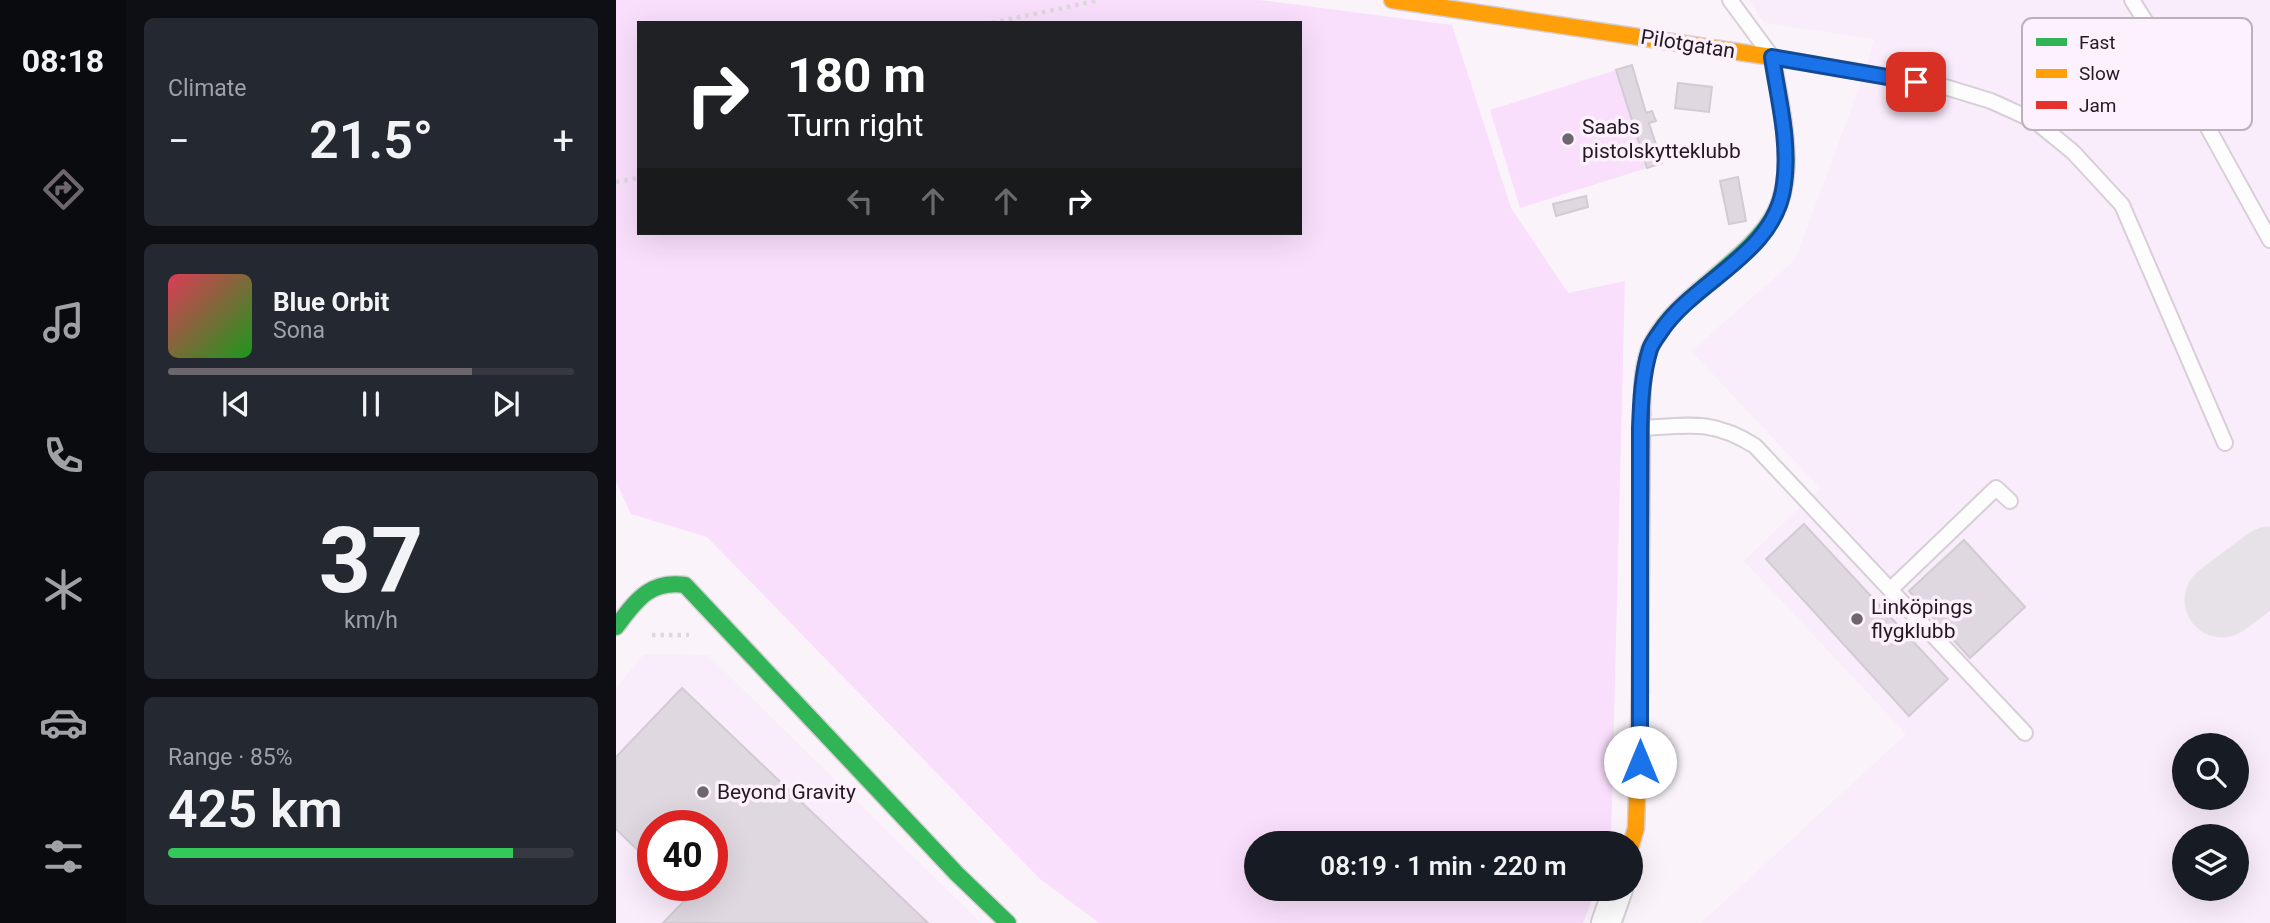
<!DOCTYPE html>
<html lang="en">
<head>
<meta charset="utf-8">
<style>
  :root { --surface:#171b24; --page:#242831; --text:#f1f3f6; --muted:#9ea1a6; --line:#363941; --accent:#6e666f }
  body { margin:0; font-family:Roboto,sans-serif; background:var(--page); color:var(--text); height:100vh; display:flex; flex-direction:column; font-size:26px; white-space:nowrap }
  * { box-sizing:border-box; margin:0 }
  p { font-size:23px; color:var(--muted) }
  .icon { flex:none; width:38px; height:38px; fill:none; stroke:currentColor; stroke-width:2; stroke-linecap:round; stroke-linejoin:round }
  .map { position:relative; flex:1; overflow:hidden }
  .sheet { display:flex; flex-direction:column; gap:18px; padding:18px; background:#0d0f14; width:490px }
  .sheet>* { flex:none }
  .top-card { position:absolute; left:21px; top:21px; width:665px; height:214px; border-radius:0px; box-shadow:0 7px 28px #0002; background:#202124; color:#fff; overflow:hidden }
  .fabs { position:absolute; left:1556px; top:733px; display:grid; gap:14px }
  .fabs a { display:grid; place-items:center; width:77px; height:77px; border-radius:50%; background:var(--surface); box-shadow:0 7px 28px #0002; font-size:35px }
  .speed { position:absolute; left:21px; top:810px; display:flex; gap:14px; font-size:35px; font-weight:700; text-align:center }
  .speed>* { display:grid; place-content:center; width:91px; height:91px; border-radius:50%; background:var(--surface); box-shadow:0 7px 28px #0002; line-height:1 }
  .speed .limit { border:10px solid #d22; background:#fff; color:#111 }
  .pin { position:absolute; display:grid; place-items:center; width:60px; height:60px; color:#fff; margin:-30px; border-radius:14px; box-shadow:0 4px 10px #0006 }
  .me { position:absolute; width:77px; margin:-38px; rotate:0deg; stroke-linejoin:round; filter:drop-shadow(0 0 5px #0008) }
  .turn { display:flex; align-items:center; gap:24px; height:147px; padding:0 35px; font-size:32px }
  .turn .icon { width:91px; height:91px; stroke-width:2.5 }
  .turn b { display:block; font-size:49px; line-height:60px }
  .lanes { display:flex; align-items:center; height:66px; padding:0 35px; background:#0003; justify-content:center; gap:35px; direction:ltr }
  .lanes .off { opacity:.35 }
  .big { font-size:52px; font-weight:600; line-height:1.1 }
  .sheet .tile { flex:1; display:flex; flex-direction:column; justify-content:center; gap:10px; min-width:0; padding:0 24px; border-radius:10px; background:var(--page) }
  .sheet .dial { align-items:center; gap:0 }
  .dial b { font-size:91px; line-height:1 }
  .song { display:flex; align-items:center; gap:21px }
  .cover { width:84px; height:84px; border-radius:10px; background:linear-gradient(135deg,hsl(350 70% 55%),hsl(120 70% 35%)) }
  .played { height:7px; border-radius:4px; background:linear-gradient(90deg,var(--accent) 75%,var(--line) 75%) }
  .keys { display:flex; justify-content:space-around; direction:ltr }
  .heat { display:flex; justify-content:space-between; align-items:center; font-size:38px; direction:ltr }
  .charge { height:10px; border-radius:5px; background:linear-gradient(90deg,#34c759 85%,var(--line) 0) }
  .trip { position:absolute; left:628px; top:831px; width:399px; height:70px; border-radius:35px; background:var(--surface); box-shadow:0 7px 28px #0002; font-weight:600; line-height:70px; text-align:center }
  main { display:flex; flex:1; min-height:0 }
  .tabs { display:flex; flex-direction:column; width:126px; justify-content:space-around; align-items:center; background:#090b0e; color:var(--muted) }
  .tabs .icon { width:49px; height:49px }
  .tabs .active { color:var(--accent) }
  .tabs b { font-size:32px; color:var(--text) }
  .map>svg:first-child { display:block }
  .built { fill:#f9ecfb; fill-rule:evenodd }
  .green { fill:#f9dffc; fill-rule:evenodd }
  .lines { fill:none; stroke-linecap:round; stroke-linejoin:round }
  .taxiway { stroke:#e7e2e7; stroke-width:75 }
  .building { fill:#e0d8e0; stroke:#d2cbd3; stroke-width:2 }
  .lane-casing { stroke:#d7ced7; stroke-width:18 }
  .street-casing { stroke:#d7ced7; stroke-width:32 }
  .fast-casing { stroke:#d7ced7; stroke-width:19 }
  .slow-casing { stroke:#d7ced7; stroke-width:19 }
  .jam-casing { stroke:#d7ced7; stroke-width:19 }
  .path { stroke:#dbd9db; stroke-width:4.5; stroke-dasharray:3.5 5; stroke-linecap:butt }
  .lane { stroke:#fefdfe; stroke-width:14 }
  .street { stroke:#fefdfe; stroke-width:28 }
  .fast { stroke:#30b455; stroke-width:16 }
  .slow { stroke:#ff9f0a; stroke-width:16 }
  .jam { stroke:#e5322d; stroke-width:16 }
  .route-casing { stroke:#114b97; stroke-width:18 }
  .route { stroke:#1a73e8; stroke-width:12 }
  .poi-dot { fill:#6e666f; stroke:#fcf1fd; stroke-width:2.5 }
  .labels { text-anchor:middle; stroke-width:7; stroke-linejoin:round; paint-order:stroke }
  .street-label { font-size:21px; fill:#231a24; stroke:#fcf1fd }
  .poi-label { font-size:21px; fill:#231a24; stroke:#fcf1fd; text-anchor:start }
  .key { fill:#fcf1fd; stroke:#bbb0bc; stroke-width:2 }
  .key-label { font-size:19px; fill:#231a24 }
</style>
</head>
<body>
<main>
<nav class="tabs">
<b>08:18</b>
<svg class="icon active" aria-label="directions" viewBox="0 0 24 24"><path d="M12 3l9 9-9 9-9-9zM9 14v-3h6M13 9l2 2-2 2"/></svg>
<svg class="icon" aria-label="music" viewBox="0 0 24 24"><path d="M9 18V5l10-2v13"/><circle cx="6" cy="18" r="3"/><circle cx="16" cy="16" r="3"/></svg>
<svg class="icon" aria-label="phone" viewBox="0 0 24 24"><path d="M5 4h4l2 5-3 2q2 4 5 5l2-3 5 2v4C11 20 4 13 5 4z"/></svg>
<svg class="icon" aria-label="climate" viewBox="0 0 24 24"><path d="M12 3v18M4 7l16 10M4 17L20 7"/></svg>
<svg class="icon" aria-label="car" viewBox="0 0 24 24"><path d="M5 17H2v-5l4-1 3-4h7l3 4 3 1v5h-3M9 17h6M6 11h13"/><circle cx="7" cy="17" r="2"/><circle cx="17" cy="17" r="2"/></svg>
<svg class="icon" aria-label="filters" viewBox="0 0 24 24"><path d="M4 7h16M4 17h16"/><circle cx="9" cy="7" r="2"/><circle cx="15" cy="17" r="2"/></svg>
</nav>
<section class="sheet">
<div class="tile"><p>Climate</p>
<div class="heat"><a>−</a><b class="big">21.5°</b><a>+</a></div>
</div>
<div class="tile">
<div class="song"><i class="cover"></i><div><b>Blue Orbit</b><p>Sona</p></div></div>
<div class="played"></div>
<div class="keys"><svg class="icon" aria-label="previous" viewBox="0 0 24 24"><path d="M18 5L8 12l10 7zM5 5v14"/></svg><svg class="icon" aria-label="pause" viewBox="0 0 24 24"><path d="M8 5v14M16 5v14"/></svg><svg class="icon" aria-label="next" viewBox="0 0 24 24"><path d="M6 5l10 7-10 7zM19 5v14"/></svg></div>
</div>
<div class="tile dial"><b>37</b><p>km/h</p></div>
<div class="tile"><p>Range · 85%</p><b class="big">425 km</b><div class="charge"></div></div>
</section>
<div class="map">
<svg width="1654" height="923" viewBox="0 0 1654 923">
  <rect width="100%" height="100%" fill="#faf4fa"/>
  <g class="built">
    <path d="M1133,0H1654V923H1085L1290,734L1128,561L1204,488L1075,351L1179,260L1249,72L1258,39L1148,23ZM1568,746H1620V798H1568ZM1568,836H1620V889H1568Z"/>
    <path d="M28,654L92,655L365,923H0V688ZM37,826H96V886H37Z"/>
  </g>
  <g class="green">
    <path d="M0,0H644L836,25L895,208L952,293L1009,281L995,843L640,844V889H980L967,923H483L424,879L91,537L15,514L0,482ZM23,23H684V233H23Z"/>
    <polygon points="1000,70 1031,168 904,208 874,110"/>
  </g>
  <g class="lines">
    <polyline class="taxiway" points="1606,600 1654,564"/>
  </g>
  <g class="building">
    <polygon points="1016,65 1030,113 1036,111 1040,121 1033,123 1046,163 1031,168 1000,70"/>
    <polygon points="1062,83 1096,87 1093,112 1059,108"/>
    <polygon points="1122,177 1130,221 1113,224 1104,181"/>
    <polygon points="970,196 972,207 940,216 937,204"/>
    <polygon points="1188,524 1332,679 1293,716 1150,559"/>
    <polygon points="1348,540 1409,607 1354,658 1293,591"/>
    <polygon points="66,688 312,923 47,923 71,898 58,886 96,886 96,826 37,826 37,865 0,829 0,757"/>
  </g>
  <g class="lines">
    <defs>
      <g id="lane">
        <polyline points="1114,0 1156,57 1326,86 1375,101 1419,121 1457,152 1506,205 1609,443"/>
        <polyline points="1516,0 1560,70 1654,240"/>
        <path d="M1029,428C1075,425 1098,420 1139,446L1409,733"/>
        <polyline points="1275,589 1380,488 1394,501"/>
      </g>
      <polyline id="street" points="990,923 1002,889"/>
      <g id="fast">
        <path d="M1026,414C1026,393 1026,369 1033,350C1043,326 1062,308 1081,292C1156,228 1183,212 1165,106"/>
        <path d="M0,627C20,601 33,580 69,585L341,874L392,923"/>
      </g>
      <g id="slow">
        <polyline points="776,0 1156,57 1165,106"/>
        <polyline points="1015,845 1020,828 1024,691"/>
      </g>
      <polyline id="jam" points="1024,691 1026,414"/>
    </defs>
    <use href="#lane" class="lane-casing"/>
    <use href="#street" class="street-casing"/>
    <use href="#fast" class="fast-casing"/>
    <use href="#slow" class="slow-casing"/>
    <use href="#jam" class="jam-casing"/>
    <g class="path">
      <polyline points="376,23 484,0"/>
      <polyline points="0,182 23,178"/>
      <polyline points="36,635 73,635"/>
    </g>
    <use href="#lane" class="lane"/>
    <use href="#street" class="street"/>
    <use href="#fast" class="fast"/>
    <use href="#slow" class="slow"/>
    <use href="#jam" class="jam"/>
  </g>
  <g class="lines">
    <defs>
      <path id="route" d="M1024,762V428C1025,402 1026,375 1034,349C1036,343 1041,337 1045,331C1080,279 1160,254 1168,184C1174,142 1162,98 1156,57L1300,82"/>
    </defs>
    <use href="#route" class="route-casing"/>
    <use href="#route" class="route"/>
  </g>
  <g class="poi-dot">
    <circle cx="952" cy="139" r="7"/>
    <circle cx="1241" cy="619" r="7"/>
    <circle cx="87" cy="792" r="7"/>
  </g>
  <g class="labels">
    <g class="street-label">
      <text transform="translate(1072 44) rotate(9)" y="7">Pilotgatan</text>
    </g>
    <g class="poi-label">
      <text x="966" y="134">Saabs<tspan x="966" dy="24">pistolskytteklubb</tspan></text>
      <text x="1255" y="614">Linköpings<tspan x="1255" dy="24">flygklubb</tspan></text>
      <text x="101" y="799">Beyond Gravity</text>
    </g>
  </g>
  <rect x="1406" y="18" width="230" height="112" rx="10" class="key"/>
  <rect x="1420" y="38" width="31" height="8" fill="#30b455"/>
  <rect x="1420" y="69" width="31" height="9" fill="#ff9f0a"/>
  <rect x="1420" y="101" width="31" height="8" fill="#e5322d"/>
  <g class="key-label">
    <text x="1463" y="49">Fast</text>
    <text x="1463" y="80">Slow</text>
    <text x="1463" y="112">Jam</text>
  </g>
</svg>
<div class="fabs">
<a><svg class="icon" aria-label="search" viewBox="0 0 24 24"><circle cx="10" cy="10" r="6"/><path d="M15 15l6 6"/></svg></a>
<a><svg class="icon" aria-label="layers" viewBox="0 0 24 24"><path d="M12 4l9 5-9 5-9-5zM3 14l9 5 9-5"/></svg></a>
</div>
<div class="speed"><div class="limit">40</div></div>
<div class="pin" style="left:1300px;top:82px;background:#d93025"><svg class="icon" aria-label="arrive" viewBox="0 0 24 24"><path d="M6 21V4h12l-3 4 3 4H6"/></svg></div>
<svg class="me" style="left:1024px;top:762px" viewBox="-20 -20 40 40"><circle r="19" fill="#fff"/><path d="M0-13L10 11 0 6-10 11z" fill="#1a73e8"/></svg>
<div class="trip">08:19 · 1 min · 220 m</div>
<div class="top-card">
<div class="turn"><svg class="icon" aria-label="right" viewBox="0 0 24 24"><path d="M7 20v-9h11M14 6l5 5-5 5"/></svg><div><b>180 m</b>Turn right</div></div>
<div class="lanes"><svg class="icon off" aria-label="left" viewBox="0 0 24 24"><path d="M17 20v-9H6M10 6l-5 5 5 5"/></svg><svg class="icon off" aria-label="ahead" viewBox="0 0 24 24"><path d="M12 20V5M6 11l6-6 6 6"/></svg><svg class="icon off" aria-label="ahead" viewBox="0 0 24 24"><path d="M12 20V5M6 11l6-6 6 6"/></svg><svg class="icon" aria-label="right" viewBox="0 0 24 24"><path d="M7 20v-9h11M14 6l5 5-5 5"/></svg></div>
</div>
</div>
</main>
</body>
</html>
